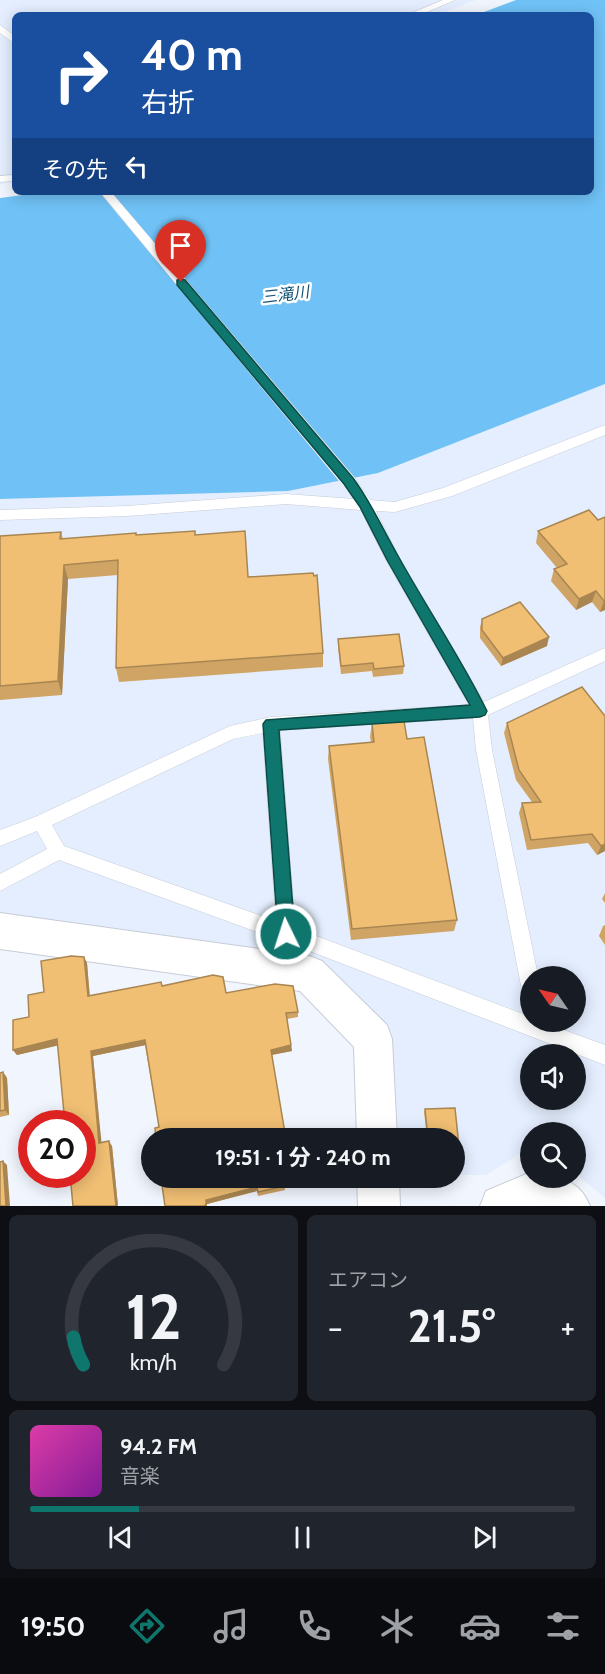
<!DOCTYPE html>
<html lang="ja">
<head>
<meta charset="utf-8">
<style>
  :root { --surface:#171b24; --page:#20242c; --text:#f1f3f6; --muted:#9ea1a6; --line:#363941; --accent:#0f766e }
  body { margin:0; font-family:Cabin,"Noto Sans JP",sans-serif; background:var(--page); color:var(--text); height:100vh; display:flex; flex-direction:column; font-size:22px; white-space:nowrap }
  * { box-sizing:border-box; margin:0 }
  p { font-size:20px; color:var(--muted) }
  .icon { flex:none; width:33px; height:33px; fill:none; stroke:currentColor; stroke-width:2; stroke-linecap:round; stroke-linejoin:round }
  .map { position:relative; height:1206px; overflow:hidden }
  .drawer { display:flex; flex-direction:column; gap:9px; padding:9px; background:#0d0f14; flex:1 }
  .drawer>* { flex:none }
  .guide { position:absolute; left:12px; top:12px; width:582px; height:183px; border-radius:9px; box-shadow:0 3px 15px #0003; background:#1a4fa0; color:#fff; overflow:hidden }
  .needle { width:39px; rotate:304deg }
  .buttons { position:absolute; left:520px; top:966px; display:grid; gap:12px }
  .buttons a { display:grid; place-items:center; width:66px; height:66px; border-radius:50%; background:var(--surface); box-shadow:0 3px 15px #0003; font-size:30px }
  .speed { position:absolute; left:18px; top:1110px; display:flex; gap:12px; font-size:30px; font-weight:700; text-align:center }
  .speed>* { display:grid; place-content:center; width:78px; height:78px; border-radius:50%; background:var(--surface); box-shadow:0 3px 15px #0003; line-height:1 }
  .speed .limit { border:9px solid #d22; background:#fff; color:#111 }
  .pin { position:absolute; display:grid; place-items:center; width:51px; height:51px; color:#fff; margin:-62px -26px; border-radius:50% 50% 50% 0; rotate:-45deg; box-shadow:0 0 6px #0007 }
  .pin .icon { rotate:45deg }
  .me { position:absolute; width:66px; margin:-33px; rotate:356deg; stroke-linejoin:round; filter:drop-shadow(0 0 4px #0008) }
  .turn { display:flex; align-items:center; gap:21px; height:126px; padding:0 30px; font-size:27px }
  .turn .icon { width:78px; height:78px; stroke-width:2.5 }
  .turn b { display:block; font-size:42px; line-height:51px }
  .then { display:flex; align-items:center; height:57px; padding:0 30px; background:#0003; gap:12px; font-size:22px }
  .big { font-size:45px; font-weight:700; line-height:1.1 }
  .drawer .widget { flex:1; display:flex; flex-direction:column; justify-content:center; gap:9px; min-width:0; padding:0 21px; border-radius:9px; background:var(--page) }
  .drawer .dial { align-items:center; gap:0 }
  .dial svg { height:156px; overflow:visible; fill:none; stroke:var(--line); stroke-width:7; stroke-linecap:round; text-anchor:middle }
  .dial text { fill:var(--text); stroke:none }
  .song { display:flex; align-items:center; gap:18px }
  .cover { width:72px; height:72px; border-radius:9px; background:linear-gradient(135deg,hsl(320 70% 55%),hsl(290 70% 35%)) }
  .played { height:6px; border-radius:3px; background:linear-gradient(90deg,var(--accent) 20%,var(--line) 20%) }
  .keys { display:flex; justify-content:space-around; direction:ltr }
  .heat { display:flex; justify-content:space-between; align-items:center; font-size:33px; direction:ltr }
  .drawer .tiles { flex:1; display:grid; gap:9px; grid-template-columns:1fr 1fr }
  .widget:last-child { grid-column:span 2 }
  .trip { position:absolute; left:141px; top:1128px; width:324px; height:60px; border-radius:30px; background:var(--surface); box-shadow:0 3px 15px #0003; font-weight:700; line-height:60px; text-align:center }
  .tab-bar { display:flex; height:96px; justify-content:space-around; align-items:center; background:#090b0e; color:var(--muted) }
  .tab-bar .icon { width:42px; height:42px }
  .tab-bar .current { color:var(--accent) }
  .tab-bar b { font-size:27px; color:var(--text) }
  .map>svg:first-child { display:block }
  .built { fill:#e4eefe; fill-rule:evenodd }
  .water { fill:#70c2f6 }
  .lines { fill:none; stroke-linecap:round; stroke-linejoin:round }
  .service-casing { stroke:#c7ccd6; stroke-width:1 }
  .minor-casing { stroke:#c7ccd6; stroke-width:2 }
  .service { fill:#fff; fill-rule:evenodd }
  .minor { fill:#fff; fill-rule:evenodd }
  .wall { fill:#cfa464 }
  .shaded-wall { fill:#a98651 }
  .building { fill:#f1bf74; stroke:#a98651; stroke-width:1.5 }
  .route { fill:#0f766e; stroke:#0a4d48; stroke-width:1.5 }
  .labels { text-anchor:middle; stroke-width:5; stroke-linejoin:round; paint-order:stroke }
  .far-water-label { font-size:16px; font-style:italic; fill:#0f5072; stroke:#fff }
</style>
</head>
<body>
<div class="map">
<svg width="605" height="1206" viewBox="0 0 605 1206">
  <rect width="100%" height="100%" fill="#f1f5fd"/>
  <g class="built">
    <polygon points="0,0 476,0 437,15 15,15 15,182 0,184"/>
    <path d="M605,384V1198L576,1174V1132H531V1147L486,1175H455L454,1138H394L381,1022L332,975L194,939L0,919V499L288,491L378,473ZM531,976H576V1022H531ZM531,1054H576V1100H531Z"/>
  </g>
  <polygon class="water" points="516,0 605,0 605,384 378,473 288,491 0,499 0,198 46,192 591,192 591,15 476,15"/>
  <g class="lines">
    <defs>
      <g id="service">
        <polygon points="443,0 455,0 420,15 407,15"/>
        <polygon points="0,25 15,36 15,44 0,33"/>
        <polygon points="15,175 15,181 0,182 0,176"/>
        <path d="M100,192H111L354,477L370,500L395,502L443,488L605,425V435L452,496L395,512L376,511L397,554L484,702L605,648V661L488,715L492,750L538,976H531V1000L524,998L522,991L476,750L473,718L280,730L295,928L531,1017V1022H542L605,1045V1065L307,950L59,860L0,891V874L47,849L37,831L0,846V830L35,817L230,726L271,717L469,705L386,560L361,510L286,504L127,516L0,520V510L127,506L286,494L354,499ZM263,733L276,921L64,846L52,825L233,739Z"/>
      </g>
      <g id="minor">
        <polygon points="0,913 309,956 322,961 387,1025 392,1039 397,1138 357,1138 354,1047 300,991 0,949"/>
        <path d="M531,1172V1178C559,1178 578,1177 590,1206H480L486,1191Z"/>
        <polygon points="357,1178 399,1178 400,1206 358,1206"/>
      </g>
    </defs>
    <use href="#service" class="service-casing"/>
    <use href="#minor" class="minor-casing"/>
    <use href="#service" class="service"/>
    <use href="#minor" class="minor"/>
  </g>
  <g class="wall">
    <polygon points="605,517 605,610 600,612 592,602 576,610 551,581 554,569 557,568 536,543 538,531 598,520"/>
    <polygon points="61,532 63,539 137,535 195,535 248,577 323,653 323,667 119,682 116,668 118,575 68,579 62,695 0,700 0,536"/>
    <polygon points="482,619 547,646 501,666 480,638 480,627"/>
    <polygon points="338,639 404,666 403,674 373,677 372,671 341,674 338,647"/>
    <polygon points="605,716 605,851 597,855 588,843 527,850 519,813 522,803 532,802 516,780 504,733 507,723"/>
    <polygon points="372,723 407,739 457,920 454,931 351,940 328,759 329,746 371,742 370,737"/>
    <polygon points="605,893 605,903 602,899"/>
    <polygon points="605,925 605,945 599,936 603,926"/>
    <polygon points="84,957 87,963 90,996 162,986 226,993 298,1012 298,1017 287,1019 292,1051 272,1055 285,1133 359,1138 159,1127 145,1045 93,1056 101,1143 112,1146 118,1206 58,1045 17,1055 13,1050 29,1017 44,992"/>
    <polygon points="3,1072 7,1078 9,1115 0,1117 0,1073"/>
    <polygon points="455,1108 460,1156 459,1159 454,1159 454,1138 427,1138 424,1112 425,1109"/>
    <polygon points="161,1178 356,1178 355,1184 285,1183 285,1190 258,1196 257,1191 207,1204"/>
  </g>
  <g class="shaded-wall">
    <polygon points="64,565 68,579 62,695 58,681"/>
    <polygon points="596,591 592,602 576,610 579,599"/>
    <polygon points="605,600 605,610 600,612 604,601"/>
    <polygon points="549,637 547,646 501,666 503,658"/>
    <polygon points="605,844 605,851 597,855 601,846"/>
    <polygon points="84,957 87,963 90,1002 88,996"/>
    <polygon points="57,1039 60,1045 17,1055 13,1050"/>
    <polygon points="145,1040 146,1045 93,1056 102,1148 99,1143 91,1051"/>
    <polygon points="291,1045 292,1051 271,1055 271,1050"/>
    <polygon points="3,1072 7,1078 9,1115 5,1110"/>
    <polygon points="109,1141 112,1146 118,1206 116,1206"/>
    <polygon points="3,1161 7,1165 10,1206 6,1206"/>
    <polygon points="257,1187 257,1191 207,1204 207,1206 203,1206 206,1200"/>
  </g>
  <g class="building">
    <polygon points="589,510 598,520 605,517 605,600 604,601 596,591 579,599 554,569 567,564 538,531"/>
    <polygon points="195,531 195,535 245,531 248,577 313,573 314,576 317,575 323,653 116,668 118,560 64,565 58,681 0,686 0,536 61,532 60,539 136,533 136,535"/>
    <polygon points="520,602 549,637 503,658 482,630 482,619"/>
    <polygon points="399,634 404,666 374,669 373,663 341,666 338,639"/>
    <polygon points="582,687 605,716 605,844 601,846 592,834 531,840 522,803 541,802 519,770 507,723"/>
    <polygon points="404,721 407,739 424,737 457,920 352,929 329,746 374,742 372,723"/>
    <polygon points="71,956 84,957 88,996 161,982 162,986 213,975 223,977 226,993 275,984 293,986 298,1012 286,1013 291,1045 271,1050 285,1133 355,1132 359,1136 359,1138 156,1138 155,1128 159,1127 145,1040 91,1051 99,1143 109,1141 116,1206 73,1206 70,1174 82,1174 82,1124 65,1124 57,1039 13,1050 13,1020 29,1017 28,995 44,992 41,961"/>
    <polygon points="3,1072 5,1110 0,1111 0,1073"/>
    <polygon points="455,1108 460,1156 454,1157 454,1138 428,1138 425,1109"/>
    <polygon points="3,1161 6,1206 0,1206 0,1162"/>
    <polygon points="161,1178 356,1178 356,1180 284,1179 285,1186 258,1192 257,1187 206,1200 206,1205 203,1206 165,1206"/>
  </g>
  <path class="route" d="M181,279L185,280L353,478C371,502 382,528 397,554C426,607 460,656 487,711L485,715L480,717L279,730L295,934L292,939L286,942L280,939L278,934L263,724L266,720L470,705L387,560L360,507L344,484L177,285V280Z"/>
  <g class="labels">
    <g class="far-water-label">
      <text transform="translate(285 294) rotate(-7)" y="6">三滝川</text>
    </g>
  </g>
</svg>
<div class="buttons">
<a><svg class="needle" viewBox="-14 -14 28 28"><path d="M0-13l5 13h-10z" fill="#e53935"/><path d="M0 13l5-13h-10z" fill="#9ea1a6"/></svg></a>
<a><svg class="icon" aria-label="sound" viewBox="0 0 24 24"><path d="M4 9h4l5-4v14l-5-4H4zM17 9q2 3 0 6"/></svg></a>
<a><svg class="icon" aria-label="search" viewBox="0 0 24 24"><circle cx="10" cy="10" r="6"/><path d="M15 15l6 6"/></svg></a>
</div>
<div class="speed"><div class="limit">20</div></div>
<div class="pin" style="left:181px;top:282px;background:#d93025"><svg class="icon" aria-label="arrive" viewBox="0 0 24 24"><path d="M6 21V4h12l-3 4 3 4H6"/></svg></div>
<svg class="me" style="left:286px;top:934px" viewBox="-20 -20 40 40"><circle r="17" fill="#0f766e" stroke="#fff" stroke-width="3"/><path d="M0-11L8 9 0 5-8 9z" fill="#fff"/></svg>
<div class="trip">19:51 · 1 分 · 240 m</div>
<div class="guide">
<div class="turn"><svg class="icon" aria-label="right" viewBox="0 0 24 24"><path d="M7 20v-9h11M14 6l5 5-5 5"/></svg><div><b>40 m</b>右折</div></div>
<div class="then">その先<svg class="icon" aria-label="left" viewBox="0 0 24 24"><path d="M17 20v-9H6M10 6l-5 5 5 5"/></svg></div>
</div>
</div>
<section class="drawer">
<div class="tiles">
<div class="widget dial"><svg viewBox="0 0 100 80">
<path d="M14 69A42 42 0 1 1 86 69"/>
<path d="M14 69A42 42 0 0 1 9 55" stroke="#0f766e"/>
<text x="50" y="56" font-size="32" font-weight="700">12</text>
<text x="50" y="72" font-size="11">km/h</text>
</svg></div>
<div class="widget"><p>エアコン</p>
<div class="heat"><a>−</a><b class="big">21.5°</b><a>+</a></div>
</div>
<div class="widget">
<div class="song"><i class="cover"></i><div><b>94.2 FM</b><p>音楽</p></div></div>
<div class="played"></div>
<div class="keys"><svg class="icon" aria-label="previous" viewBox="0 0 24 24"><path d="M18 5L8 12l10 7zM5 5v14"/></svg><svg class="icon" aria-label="pause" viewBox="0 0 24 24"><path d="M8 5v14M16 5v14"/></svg><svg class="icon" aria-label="next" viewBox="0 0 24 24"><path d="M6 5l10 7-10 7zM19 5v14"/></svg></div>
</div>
</div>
</section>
<nav class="tab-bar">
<b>19:50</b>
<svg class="icon current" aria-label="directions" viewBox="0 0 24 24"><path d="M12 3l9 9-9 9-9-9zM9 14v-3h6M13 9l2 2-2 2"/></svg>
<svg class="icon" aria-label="music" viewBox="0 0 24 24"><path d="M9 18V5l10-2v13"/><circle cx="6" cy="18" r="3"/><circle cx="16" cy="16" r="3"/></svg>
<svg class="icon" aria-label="phone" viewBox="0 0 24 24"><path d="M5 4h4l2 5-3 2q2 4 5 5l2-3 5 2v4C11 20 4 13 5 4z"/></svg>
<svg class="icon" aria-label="climate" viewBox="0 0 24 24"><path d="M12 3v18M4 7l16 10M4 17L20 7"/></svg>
<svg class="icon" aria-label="car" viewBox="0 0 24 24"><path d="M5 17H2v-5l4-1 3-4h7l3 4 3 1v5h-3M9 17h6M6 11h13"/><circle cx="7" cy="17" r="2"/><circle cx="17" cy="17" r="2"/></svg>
<svg class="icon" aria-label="filters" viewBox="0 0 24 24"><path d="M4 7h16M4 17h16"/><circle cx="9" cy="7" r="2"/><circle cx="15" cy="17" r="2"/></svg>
</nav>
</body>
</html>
